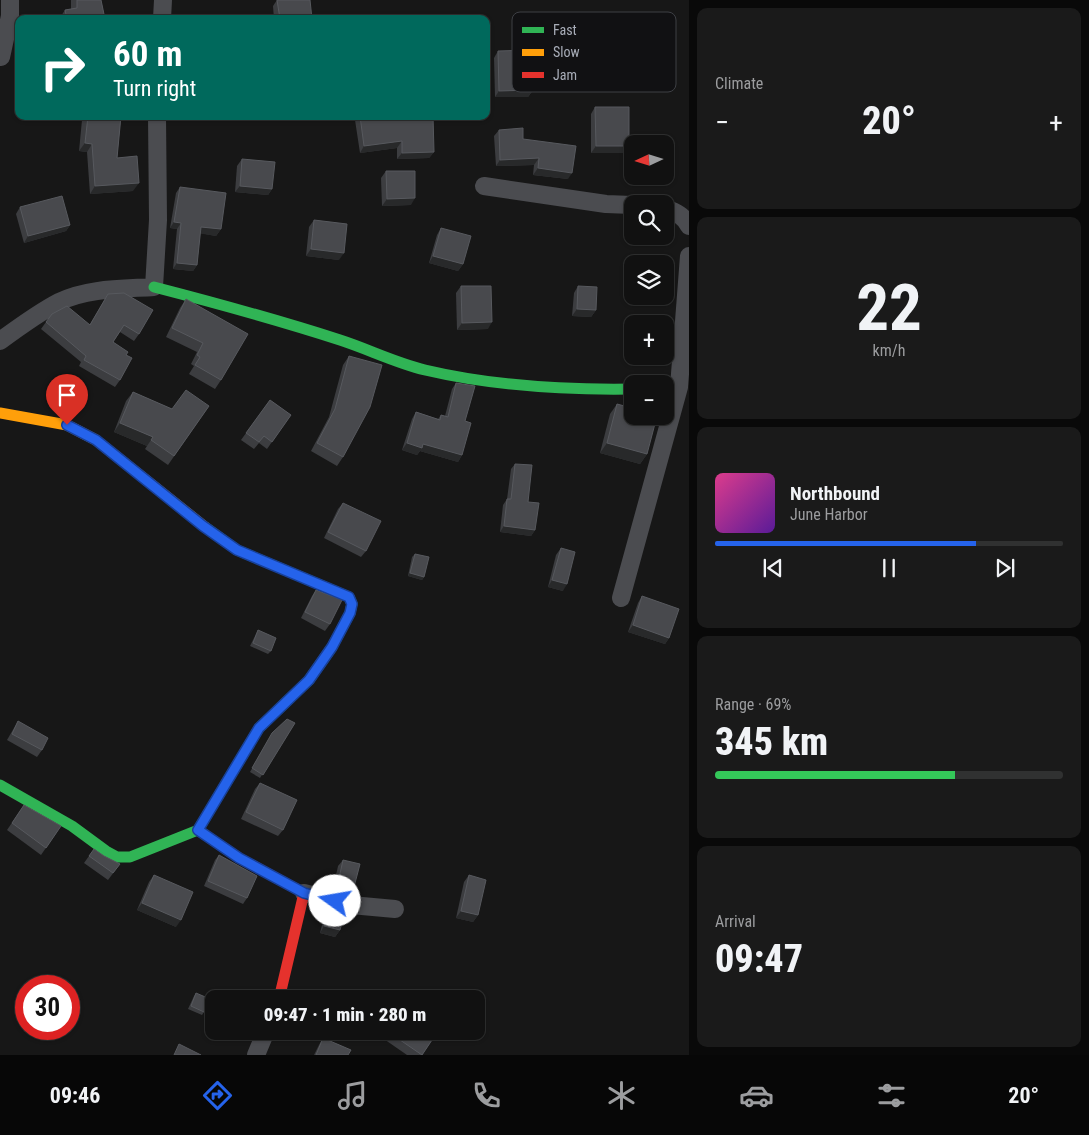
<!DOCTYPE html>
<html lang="en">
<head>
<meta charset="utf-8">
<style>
  :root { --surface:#111; --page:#1a1a1a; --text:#f1f3f6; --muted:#9c9d9f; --line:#303131; --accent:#2563eb }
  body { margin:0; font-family:"Roboto Condensed",sans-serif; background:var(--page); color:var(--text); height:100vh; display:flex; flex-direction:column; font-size:19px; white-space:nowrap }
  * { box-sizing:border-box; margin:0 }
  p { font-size:16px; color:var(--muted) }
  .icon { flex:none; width:28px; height:28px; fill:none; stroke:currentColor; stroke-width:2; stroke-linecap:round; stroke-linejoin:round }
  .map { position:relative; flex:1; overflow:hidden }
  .details { display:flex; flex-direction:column; gap:8px; padding:8px; background:#090909; width:400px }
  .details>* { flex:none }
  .banner { position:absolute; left:15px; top:15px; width:475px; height:105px; border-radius:10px; box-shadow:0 1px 4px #0004,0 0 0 1px var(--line); background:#00695c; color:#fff; overflow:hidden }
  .needle { width:32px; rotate:266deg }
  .buttons { position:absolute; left:624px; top:135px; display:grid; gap:10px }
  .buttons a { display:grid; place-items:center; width:50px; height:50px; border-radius:10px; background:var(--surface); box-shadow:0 1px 4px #0004,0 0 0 1px var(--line); font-size:25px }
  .speed { position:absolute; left:15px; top:975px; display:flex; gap:10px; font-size:25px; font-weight:700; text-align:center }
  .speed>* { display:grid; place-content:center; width:65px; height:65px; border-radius:50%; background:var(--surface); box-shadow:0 1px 4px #0004,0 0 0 1px var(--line); line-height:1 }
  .speed .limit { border:8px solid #d22; background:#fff; color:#111 }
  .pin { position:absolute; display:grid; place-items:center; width:42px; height:42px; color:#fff; margin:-51px -21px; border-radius:50% 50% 50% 0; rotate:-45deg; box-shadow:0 0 5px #0007 }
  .pin .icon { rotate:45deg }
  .me { position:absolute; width:55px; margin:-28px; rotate:283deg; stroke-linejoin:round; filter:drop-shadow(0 0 4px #0008) }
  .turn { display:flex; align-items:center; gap:18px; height:105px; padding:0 15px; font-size:22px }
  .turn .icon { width:65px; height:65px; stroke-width:2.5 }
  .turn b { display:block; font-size:35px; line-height:42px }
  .big { font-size:38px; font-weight:800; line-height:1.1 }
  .details .tile { flex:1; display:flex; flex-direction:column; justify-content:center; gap:8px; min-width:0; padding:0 18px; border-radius:10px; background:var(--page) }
  .details .dial { align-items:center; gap:0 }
  .dial b { font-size:65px; line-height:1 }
  .song { display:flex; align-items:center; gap:15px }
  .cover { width:60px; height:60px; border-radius:8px; background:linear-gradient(135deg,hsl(330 70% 55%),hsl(270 70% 35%)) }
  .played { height:5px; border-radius:2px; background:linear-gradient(90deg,var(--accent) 75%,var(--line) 75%) }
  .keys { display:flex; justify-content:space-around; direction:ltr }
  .heat { display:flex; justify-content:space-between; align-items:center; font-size:28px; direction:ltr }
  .charge { height:8px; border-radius:4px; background:linear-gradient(90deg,#34c759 69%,var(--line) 0) }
  .trip { position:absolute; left:205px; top:990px; width:280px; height:50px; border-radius:10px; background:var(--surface); box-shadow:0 1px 4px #0004,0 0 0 1px var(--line); font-weight:800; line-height:50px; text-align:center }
  .menu { display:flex; height:80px; justify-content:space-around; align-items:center; background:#070707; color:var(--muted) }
  .menu .icon { width:35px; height:35px }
  .menu .selected { color:var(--accent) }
  .menu b { font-size:22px; color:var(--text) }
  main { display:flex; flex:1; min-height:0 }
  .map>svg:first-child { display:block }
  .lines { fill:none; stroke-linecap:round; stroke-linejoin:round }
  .street { stroke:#4b4c50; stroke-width:18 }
  .fast { stroke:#30b455; stroke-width:11 }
  .slow { stroke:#ff9f0a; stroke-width:11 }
  .jam { stroke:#e5322d; stroke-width:11 }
  .wall { fill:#3c3d40 }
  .shaded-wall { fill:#28292a }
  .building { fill:#48494d; stroke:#57595e }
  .route-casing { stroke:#184099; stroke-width:12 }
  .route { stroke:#2563eb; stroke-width:9 }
  .key { fill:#111113; stroke:#3e4045; stroke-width:1 }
  .key-label { font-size:14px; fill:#a8adb8 }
</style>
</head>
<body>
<main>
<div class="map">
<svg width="689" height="1055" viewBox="0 0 689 1055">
  <rect width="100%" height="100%" fill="#171717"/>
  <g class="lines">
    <g class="street">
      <polyline points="162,19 163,0"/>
      <polyline points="1,57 10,16 10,0"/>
      <polyline points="484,186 606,204 632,205"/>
      <path d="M665,208C676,212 684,216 689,226"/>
      <path d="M0,341C19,327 38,313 59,302C87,288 123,289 154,287L158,220L157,116"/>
      <polyline points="621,598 679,387 689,256"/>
      <polyline points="304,893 351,905 395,909"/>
      <polyline points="256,1055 266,1031"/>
    </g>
    <g class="fast">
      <path d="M154,287C216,303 278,320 340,340C368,349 396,363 425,370C493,386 563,390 632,389"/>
      <polyline points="0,785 72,826 106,851 117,857 130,857 198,830 259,728 309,680 332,647 350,613 352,604 349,597 237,550 205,527"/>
    </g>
    <polyline class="slow" points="0,413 67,425 96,440 205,527"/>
    <polyline class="jam" points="198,830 239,858 304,893 279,999"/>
  </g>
  <g class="wall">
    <polygon points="71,0 101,0 105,19 59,19 65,10 71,9"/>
    <polygon points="277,0 312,19 274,19 273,6"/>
    <polygon points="498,51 533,90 528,97 495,97 494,58"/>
    <polygon points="595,107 624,153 591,153 591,114"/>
    <polygon points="85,116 121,116 117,158 133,191 90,194 87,152 79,151 82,120"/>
    <polygon points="358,116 360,116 434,152 429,158 397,159 397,148 360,153 355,120"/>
    <polygon points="499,130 523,139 568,179 533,175 534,165 496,166 494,136"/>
    <polygon points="242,159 272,189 268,195 235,192 237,166"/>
    <polygon points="386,171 411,205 382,206 381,178"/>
    <polygon points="180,187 221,229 216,236 200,233 197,265 193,271 173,269 177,229 170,228 176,193"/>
    <polygon points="20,207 70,225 66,231 24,243 16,214"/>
    <polygon points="314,220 339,260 306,256 309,227"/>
    <polygon points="441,228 463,264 458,271 429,263 437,235"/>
    <polygon points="461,286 488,329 457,330 456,293"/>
    <polygon points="578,286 596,310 591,317 572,316 574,293"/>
    <polygon points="108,294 139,334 134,341 120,332 113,342 126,355 120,380 115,387 79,366 81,362 41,329 46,322 90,324"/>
    <polygon points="186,299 221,380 215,389 189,374 194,366 191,364 197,352 166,337 180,308"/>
    <polygon points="349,356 343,457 337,466 311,451 329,417 343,365"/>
    <polygon points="456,383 465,421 462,455 458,462 420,451 417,455 402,450 412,419 416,412 438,419 441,415 445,416 452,389"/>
    <polygon points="133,392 172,409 209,406 168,465 145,449 147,446 114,432 126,401"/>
    <polygon points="270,400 291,415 267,449 259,443 254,449 241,440"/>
    <polygon points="617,404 647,454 640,464 600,453 610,414"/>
    <polygon points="515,464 528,502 535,530 531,536 500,532 503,505 507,499 511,469"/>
    <polygon points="343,503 366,551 361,557 324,538 338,509"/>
    <polygon points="561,548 563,591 548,587 556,555"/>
    <polygon points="415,554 424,577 422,580 408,576 412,557"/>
    <polygon points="316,590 330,624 325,631 301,618 312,596"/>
    <polygon points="642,596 669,638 665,644 628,632 638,603"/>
    <polygon points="258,630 271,651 268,654 250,646"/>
    <polygon points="18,721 42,750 37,757 7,740"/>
    <polygon points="295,723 260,778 250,772 270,737"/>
    <polygon points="260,783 283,830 278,836 241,819 255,789"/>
    <polygon points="24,805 61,826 41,855 7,830"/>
    <polygon points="94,849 104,856 120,864 108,880 84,863"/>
    <polygon points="219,855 247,898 243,904 204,886 215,860"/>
    <polygon points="343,860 354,887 349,893 333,889 338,866"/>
    <polygon points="154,875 176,927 137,910 149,882"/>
    <polygon points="469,875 478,915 473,922 456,918 464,882"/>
    <polygon points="330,903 340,930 335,937 320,933 326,909"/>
    <polygon points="196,993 204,1012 202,1015 188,1009 194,996"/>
    <polygon points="385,1031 438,1031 422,1055 407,1055 381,1037"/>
    <polygon points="323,1038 348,1055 314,1055 319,1045"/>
  </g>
  <g class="shaded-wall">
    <polygon points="533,90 528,97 495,97 499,91"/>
    <polygon points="402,141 397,148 360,153 364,146"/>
    <polygon points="85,143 92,144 87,152 79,151"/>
    <polygon points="596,146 629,146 624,153 591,153"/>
    <polygon points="434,152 429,158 397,159 402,153"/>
    <polygon points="539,158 534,165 496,166 500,160"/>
    <polygon points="538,168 572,173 568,179 533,175"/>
    <polygon points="139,183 133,191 90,194 95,186"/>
    <polygon points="240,186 272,189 268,195 235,192"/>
    <polygon points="415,198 411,205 382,206 387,199"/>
    <polygon points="174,222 181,223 177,229 170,228"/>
    <polygon points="70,225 66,231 24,243 28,236"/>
    <polygon points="201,227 221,229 216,236 197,233"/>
    <polygon points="311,249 344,253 339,260 306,256"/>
    <polygon points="433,256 463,264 458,271 429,263"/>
    <polygon points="177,263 197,265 193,271 173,269"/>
    <polygon points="577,309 596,310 591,317 572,316"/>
    <polygon points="492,322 488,329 457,330 462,323"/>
    <polygon points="120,423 153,437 147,446 114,432"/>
    <polygon points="407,443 423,444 462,455 458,462 420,451 417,455 402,450"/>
    <polygon points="607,443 647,454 640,464 600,453"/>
    <polygon points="504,526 535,530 531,536 500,532"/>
    <polygon points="410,573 424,577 422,580 408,576"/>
    <polygon points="552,580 567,584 563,591 548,587"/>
    <polygon points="633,625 669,638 665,644 628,632"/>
    <polygon points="338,883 354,887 349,893 333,889"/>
    <polygon points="142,903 181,920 176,927 137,910"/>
    <polygon points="461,911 478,915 473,922 456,918"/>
    <polygon points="324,926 340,930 335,937 320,933"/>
  </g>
  <g class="building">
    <polygon points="77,0 101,0 105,19 67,19 65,10 77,8"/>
    <polygon points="277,0 310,0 312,19 280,19"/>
    <polygon points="531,50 533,90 499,91 498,51"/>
    <polygon points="595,107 629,107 629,146 596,146"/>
    <polygon points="88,116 121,116 117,158 137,156 139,183 95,186 92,144 85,143"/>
    <polygon points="360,116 433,116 434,152 402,153 402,141 364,146"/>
    <polygon points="523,128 523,139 576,146 572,173 538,168 539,158 500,160 499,130"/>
    <polygon points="242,159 275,162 272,189 240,186"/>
    <polygon points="386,171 415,171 415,198 387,199"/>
    <polygon points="180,187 226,193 221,229 201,227 197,265 177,263 181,223 174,222"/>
    <polygon points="62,196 70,225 28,236 20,207"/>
    <polygon points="314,220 347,224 344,253 311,249"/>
    <polygon points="441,228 471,236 463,264 433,256"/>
    <polygon points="461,286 491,286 492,322 462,323"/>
    <polygon points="578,286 597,287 596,310 577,309"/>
    <polygon points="124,293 153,310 139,334 124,325 113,342 128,352 126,355 132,358 120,380 84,360 86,356 46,322 52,314 67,306 90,325 108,294"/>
    <polygon points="186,299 248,334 221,380 195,365 200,357 197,355 203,343 172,328"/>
    <polygon points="349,356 382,365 370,407 343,457 317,443 335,409"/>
    <polygon points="456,383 475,386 465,421 471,423 462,455 423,444 422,448 407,443 416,412 440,420 441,415 448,417"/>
    <polygon points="186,390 209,406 174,456 151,440 153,437 120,423 133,392 172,409"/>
    <polygon points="270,400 291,415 272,442 264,436 259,442 246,433"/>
    <polygon points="617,404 632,408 632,416 657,416 647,454 607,443"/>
    <polygon points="515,464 532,465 528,502 539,503 535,530 504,526 507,499 511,499"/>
    <polygon points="343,503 381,521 366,551 328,532"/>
    <polygon points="561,548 575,552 567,584 552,580"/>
    <polygon points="415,554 429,557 424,577 410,573"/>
    <polygon points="316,590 342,600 330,624 305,612"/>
    <polygon points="642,596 679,609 669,638 633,625"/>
    <polygon points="258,630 276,638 271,651 253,643"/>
    <polygon points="287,719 295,723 263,775 252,768 272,733"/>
    <polygon points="18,721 48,738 42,750 12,734"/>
    <polygon points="260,783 297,800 283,830 246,812"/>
    <polygon points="24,805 61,826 46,848 12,823"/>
    <polygon points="94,849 104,856 120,864 113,873 89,856"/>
    <polygon points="219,855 257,876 247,898 208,881"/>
    <polygon points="343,860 360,864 354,887 338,883"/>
    <polygon points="154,875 193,892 181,920 142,903"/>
    <polygon points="469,875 486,880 478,915 461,911"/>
    <polygon points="330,903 346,907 340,930 324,926"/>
    <polygon points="196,993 210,999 204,1012 191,1006"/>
    <polygon points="387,1031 438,1031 422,1055"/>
    <polygon points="323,1038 351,1050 348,1055 316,1055"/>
    <polygon points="179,1044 201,1055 174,1055"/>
  </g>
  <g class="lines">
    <defs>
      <polyline id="route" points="67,425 96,440 203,526 237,550 349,597 352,604 350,613 332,647 309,680 259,728 198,830 239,858 304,893 335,901"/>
    </defs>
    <use href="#route" class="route-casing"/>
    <use href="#route" class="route"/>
  </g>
  <rect x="512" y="12" width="164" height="80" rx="8" class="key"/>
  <rect x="522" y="27" width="22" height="6" fill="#30b455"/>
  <rect x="522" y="49" width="22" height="7" fill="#ff9f0a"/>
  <rect x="522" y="72" width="22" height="6" fill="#e5322d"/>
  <g class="key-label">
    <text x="553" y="35">Fast</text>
    <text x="553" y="57">Slow</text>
    <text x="553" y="80">Jam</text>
  </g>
</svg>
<div class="buttons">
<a><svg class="needle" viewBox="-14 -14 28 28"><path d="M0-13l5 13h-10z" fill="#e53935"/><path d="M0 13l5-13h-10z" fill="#9c9d9f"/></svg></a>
<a><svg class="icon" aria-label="search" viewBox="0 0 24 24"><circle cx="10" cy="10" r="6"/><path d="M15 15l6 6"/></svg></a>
<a><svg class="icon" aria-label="layers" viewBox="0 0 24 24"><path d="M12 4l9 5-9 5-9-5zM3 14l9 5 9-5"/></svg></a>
<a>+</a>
<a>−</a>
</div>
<div class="speed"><div class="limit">30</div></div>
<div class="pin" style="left:67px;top:425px;background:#d93025"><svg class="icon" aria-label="arrive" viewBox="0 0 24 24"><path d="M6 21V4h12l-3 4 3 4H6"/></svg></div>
<svg class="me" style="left:335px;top:901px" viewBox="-20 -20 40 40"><circle r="19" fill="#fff"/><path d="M0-13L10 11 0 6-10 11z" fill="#2563eb"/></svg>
<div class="trip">09:47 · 1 min · 280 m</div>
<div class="banner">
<div class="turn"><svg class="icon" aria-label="right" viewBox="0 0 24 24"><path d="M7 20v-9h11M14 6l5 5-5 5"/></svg><div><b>60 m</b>Turn right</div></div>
</div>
</div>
<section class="details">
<div class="tile"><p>Climate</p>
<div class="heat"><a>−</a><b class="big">20°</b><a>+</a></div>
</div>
<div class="tile dial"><b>22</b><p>km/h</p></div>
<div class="tile">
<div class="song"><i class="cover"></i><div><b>Northbound</b><p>June Harbor</p></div></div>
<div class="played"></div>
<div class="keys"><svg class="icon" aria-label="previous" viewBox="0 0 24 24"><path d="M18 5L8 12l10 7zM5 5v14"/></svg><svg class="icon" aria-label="pause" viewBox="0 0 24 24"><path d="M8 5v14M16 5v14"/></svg><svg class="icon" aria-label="next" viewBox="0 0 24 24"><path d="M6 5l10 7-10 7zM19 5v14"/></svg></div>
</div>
<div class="tile"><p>Range · 69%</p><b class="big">345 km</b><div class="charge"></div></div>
<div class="tile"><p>Arrival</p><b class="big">09:47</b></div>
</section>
</main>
<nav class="menu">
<b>09:46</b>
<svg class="icon selected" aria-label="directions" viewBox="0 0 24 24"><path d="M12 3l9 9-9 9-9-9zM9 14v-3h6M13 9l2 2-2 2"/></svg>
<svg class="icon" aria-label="music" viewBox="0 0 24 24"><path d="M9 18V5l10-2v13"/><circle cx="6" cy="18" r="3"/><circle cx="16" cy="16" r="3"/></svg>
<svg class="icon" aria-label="phone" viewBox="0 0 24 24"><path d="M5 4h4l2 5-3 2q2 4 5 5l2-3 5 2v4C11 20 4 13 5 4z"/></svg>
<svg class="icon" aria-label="climate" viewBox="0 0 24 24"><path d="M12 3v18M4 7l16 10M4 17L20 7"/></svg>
<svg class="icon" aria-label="car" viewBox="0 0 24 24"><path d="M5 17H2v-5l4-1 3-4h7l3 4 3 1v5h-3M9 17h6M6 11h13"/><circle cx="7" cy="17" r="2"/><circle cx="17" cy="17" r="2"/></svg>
<svg class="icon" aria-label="filters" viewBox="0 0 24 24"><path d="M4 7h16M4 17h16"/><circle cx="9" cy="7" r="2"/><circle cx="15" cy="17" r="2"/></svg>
<b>20°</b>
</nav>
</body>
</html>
